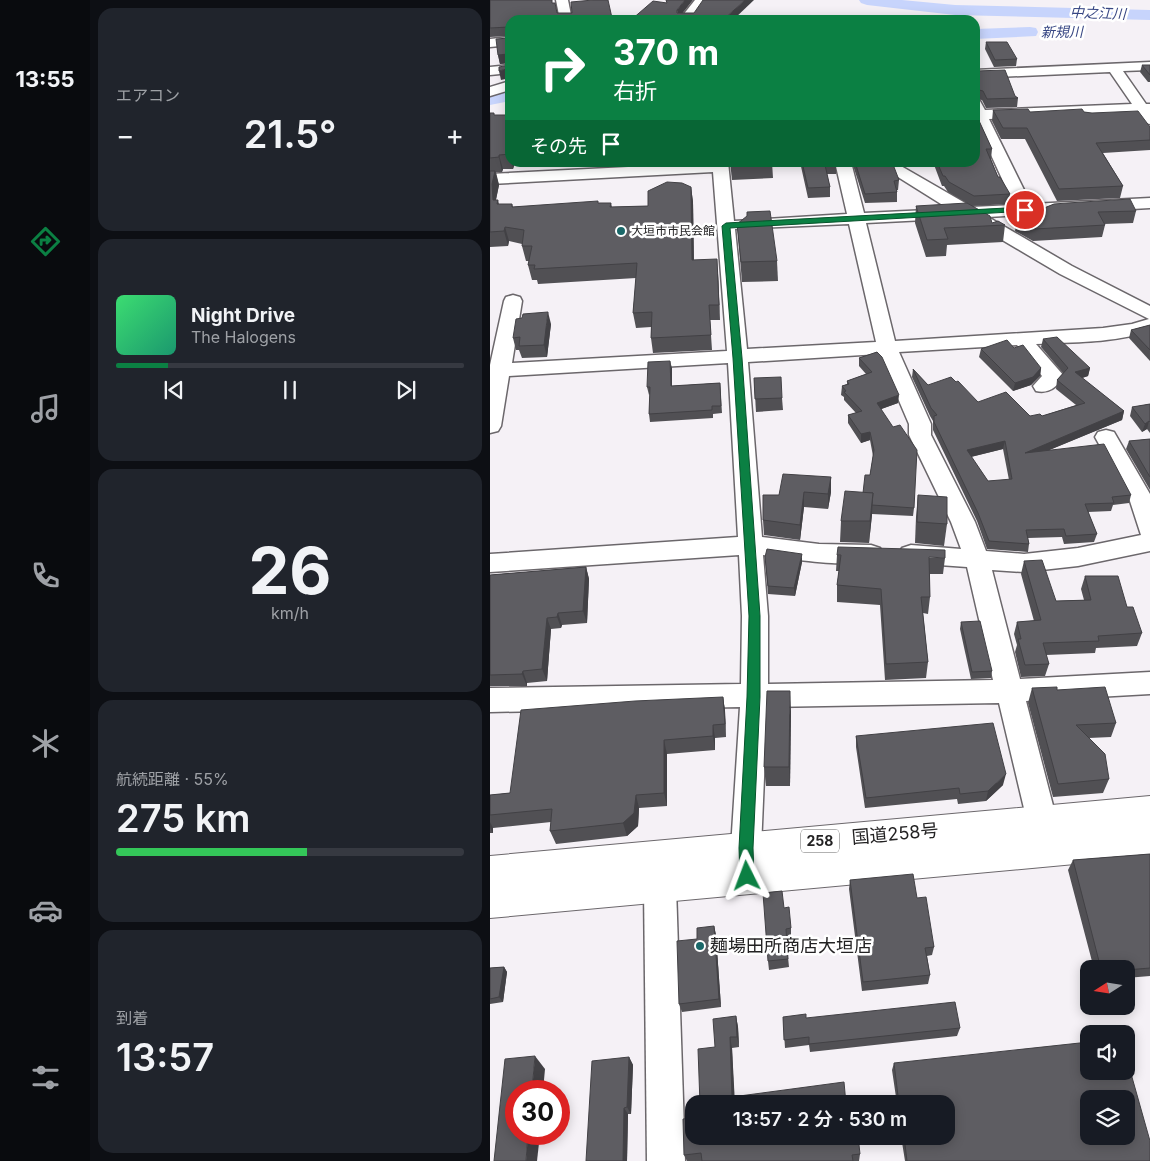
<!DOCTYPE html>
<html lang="ja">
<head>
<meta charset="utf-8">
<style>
  :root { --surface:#171b24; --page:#20242c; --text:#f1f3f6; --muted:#9ea1a6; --line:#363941; --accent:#0b8043 }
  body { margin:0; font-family:Inter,"Noto Sans JP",sans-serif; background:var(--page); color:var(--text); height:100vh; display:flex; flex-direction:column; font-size:19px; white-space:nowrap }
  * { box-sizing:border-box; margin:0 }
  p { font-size:16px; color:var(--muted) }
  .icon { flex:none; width:28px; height:28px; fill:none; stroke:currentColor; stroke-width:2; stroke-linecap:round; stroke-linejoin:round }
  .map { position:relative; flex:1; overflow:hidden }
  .panel { display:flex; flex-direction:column; gap:8px; padding:8px; background:#0d0f14; width:400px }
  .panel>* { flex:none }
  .top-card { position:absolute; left:15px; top:15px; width:475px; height:152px; border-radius:15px; box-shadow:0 2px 12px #0003; background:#0b8043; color:#fff; overflow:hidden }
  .needle { width:32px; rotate:258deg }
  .tools { position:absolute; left:590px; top:960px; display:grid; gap:10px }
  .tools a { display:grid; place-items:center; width:55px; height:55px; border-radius:10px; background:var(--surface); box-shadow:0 2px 12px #0003; font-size:25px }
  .speed { position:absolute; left:15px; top:1080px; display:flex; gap:10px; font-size:25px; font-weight:700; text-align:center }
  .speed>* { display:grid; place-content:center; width:65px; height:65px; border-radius:50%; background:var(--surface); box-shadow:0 2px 12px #0003; line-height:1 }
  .speed .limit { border:8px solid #d22; background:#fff; color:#111 }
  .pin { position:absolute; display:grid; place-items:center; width:42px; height:42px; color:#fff; margin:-21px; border:2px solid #fff; border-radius:50%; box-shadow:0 1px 5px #0007 }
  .me { position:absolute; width:55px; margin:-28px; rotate:357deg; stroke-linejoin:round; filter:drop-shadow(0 0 4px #0008) }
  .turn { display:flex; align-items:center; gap:18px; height:105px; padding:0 25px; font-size:22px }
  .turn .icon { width:65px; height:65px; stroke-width:2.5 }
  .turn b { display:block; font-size:35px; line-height:42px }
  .then { display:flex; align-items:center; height:48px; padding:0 25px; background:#0003; gap:10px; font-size:19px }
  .big { font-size:38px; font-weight:600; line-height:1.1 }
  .panel .card { flex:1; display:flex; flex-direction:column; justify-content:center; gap:8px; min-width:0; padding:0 18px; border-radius:15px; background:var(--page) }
  .panel .dial { align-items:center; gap:0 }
  .dial b { font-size:65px; line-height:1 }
  .song { display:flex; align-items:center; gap:15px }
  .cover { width:60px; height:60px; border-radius:8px; background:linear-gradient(135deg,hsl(140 70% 55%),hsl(160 70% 35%)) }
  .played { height:5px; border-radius:2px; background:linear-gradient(90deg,var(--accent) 15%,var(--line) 15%) }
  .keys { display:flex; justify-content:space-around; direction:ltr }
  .heat { display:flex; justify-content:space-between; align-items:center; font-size:28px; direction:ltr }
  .charge { height:8px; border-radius:4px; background:linear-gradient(90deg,#34c759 55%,var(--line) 0) }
  .trip { position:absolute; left:195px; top:1095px; width:270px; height:50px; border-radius:15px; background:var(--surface); box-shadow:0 2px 12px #0003; font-weight:600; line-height:50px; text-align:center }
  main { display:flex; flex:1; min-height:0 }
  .dock { display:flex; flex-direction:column; width:90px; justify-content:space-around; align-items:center; background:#090b0e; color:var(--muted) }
  .dock .icon { width:35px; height:35px }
  .dock .selected { color:var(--accent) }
  .dock b { font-size:22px; color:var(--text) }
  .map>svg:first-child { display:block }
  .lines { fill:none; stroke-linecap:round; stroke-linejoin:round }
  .river { fill:#c7d4fc; fill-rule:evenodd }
  .minor-casing { stroke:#6b676b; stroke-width:3 }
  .highway-casing { stroke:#6b676b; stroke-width:2 }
  .minor { fill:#fff; fill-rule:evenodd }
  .highway { fill:#fff; fill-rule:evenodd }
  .wall { fill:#515054; fill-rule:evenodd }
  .shaded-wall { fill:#424145 }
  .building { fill:#5e5d62; stroke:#424145; fill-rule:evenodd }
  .route { fill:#0b8043; stroke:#07532c }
  .poi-dot { fill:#1a6869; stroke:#fff; stroke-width:2 }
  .labels { text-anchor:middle; stroke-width:5; stroke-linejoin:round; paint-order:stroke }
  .far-poi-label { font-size:12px; fill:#232223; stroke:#fff; text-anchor:start }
  .far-water-label { font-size:14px; font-style:italic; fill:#374683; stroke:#fff }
  .shield { fill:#fff; stroke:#656465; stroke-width:1 }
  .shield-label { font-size:14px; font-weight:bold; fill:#232223 }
  .near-street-label { font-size:18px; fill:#232223; stroke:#fff }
  .near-poi-label { font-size:18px; fill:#232223; stroke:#fff; text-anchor:start }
</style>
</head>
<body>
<main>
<nav class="dock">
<b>13:55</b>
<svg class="icon selected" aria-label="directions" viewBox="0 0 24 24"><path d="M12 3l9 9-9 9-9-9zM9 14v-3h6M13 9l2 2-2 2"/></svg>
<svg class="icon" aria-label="music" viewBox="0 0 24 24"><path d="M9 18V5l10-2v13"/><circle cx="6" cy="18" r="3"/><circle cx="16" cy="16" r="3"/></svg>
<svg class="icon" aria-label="phone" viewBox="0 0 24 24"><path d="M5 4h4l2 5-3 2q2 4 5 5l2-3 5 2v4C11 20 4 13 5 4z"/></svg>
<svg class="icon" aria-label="climate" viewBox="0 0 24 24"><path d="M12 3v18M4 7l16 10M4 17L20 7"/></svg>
<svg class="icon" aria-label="car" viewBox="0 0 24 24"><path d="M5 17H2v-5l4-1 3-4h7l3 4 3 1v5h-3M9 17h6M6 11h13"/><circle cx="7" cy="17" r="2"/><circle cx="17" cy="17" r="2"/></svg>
<svg class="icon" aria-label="filters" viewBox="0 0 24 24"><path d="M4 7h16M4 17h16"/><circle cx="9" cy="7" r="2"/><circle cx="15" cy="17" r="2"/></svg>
</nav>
<section class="panel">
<div class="card"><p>エアコン</p>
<div class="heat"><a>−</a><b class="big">21.5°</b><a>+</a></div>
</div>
<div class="card">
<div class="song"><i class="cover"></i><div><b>Night Drive</b><p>The Halogens</p></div></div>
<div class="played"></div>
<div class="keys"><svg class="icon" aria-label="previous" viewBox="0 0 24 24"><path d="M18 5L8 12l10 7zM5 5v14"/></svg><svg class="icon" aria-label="pause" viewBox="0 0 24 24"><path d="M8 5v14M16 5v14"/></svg><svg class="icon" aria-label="next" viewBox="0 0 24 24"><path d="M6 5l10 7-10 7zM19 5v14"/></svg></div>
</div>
<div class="card dial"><b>26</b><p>km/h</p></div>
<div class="card"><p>航続距離 · 55%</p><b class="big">275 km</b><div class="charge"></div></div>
<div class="card"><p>到着</p><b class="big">13:57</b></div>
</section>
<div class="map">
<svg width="660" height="1161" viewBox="0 0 660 1161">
  <rect width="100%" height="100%" fill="#f5f1f6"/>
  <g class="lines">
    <g class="river">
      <polygon points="369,0 412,0 465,5 660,10 660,20 465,15 377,5 371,3"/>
      <polygon points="540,27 546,28 548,32 546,36 485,39 485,29"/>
      <polygon points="20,89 20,101 0,105 0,93"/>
    </g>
    <defs>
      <g id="minor">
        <polygon points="66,0 78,0 82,20 70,20"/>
        <polygon points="205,0 217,0 203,20 189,20"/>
        <polygon points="20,37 20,45 0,47 0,39"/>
        <path d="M660,62V70L633,71L656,104H660V124L655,123L648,113L499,119L541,204L660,198V208L498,217L582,266L660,306V331C624,343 584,342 546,344L574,376C567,387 559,394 546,391L543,386L552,376L527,345L409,352L441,424V435L485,522L496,551L534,554L588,548L651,535L639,498L605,437L608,432L616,430L624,432L660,494V551L588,566L534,572L502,570L530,679L660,672V694L536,701L567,821L563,831L552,835L541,831L537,821L509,703L277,707L271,848L273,866L268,876L257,881L246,876L241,866V848L250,707L0,712V688L251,684L252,616L249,555L0,572V554L248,537L238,363L19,376L11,426L8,431L0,433V365L14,301L16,297L23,295L30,297L32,301L22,363L237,351L223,172L0,184V174L238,162L244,221L357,214L345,162H361L374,213L459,209L384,162H404L482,207L524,205L485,120V100L490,101L495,110L642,104L620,72L485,78V70ZM475,218L570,274L659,319L642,324L613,328L405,341L376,223ZM359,224L386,342L257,349L245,229ZM389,354L419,424V435L461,522L471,549L421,545L412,548L409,554L412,560L421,563L477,567L503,680L278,684V616L273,555C304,559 361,569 390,560L393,554L390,548L381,545L329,544L272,537L258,362Z"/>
        <polygon points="20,65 20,73 0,75 0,67"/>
        <polygon points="20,81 20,90 0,96 0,87"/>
        <polygon points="170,872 181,876 186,887 195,1161 157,1161 154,887 159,876"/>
      </g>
      <polygon id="highway" points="660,796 660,857 0,918 0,856"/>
    </defs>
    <use href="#minor" class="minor-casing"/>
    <use href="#highway" class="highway-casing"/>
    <use href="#minor" class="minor"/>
    <use href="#highway" class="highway"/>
  </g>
  <g class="wall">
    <polygon points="0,0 62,3 67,13 82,13 103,0 20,68 19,63 10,64 8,55 19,38 19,36 0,37"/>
    <polygon points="496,42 527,59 526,66 504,67 495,49"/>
    <polygon points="652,65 660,65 660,82 658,82 650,72"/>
    <polygon points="485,69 486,71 528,98 527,107 496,108 492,100 485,99"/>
    <polygon points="503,110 540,112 594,112 660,127 660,150 613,153 633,186 630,198 567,201 535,139 511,139 502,121"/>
    <polygon points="485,112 502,149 501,159 508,177 520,194 518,204 482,206 458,192 454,186 452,186 443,162 485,162"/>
    <polygon points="0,113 5,115 20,115 20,162 25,162 23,169 13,169 12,172 6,172 9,185 6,200 8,200 9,204 22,204 23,207 121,203 122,207 158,206 201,187 203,202 204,260 228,274 230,320 220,320 222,350 163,353 161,338 161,327 146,328 143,313 146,278 48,284 47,280 42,280 38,265 39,261 36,261 32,246 32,244 19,241 18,246 0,247"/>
    <polygon points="240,162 282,162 283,178 242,180"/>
    <polygon points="310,162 346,162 346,174 337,174 340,187 340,197 318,198"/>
    <polygon points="362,162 398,162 409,180 408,190 407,190 407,202 375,203"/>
    <polygon points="408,162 423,162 415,166"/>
    <polygon points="564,204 646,211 643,223 614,224 615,225 612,237 543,241 525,231 527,219"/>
    <polygon points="426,206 502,223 515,225 513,242 457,245 456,256 436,257 425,223"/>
    <polygon points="247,224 287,261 288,281 252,282"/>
    <polygon points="61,324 57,357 32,358 29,350 26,350 23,338"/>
    <polygon points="660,325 660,361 639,338 641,330"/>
    <path d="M553,339L600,368L598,376L592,378L634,411L632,420L559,450L641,495L639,503L623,505L621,511L598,512L607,534L604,542L574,544L572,537L538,538L539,544L538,552L497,549L487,521L443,430V421L440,416L422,377L423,369L438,385L488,402L540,416H552L586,405L566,389L567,380L573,373L551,347ZM513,449L519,480L498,481L481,457Z"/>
    <polygon points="491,349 551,368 550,376 541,385 523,391 489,357"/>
    <polygon points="387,352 408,403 391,409 424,508 423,516 382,514 379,543 350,542 351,521 373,493 380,475 383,456 380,440 371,443 358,423 358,415 366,413 354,400 354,397 351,395 352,386 357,384 357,381 376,374 369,366 369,358"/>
    <polygon points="180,361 182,386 230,383 232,413 223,414 223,418 160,422 159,414 160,394 159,395 157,387"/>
    <polygon points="264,378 292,398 293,410 266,412"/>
    <polygon points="660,404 660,433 657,429 652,432 640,416 642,407"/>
    <polygon points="660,439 660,490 636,449 639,441"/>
    <polygon points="341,477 341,492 338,509 314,507 310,540 274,535 273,520 289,495"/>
    <polygon points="428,495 457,524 454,546 425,543 426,517"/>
    <polygon points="347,555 455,558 453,574 440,574 440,597 438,614 433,613 438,662 436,678 395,680 390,605 347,602 347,585 349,571 346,571"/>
    <polygon points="275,557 312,562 305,596 278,594"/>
    <polygon points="534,561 566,601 594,600 591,589 595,576 637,607 652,633 647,646 606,648 605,653 556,655 559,664 555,676 531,677 525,652 527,645 524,634 527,622 544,621 531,574"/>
    <polygon points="96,567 99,579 97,623 72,625 71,628 61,629 57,681 37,683 37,686 0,686 0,575"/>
    <polygon points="471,622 502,671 501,678 481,679 470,629"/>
    <polygon points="542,688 567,690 626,723 621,737 599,738 619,779 613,793 563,797 538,703"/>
    <polygon points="233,697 235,711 236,737 225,738 225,750 177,754 177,806 149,808 148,826 137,836 66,844 60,831 61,822 3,828 3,833 0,833 0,795 20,793"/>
    <polygon points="301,711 300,786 276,786 274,767"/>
    <polygon points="366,736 513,785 496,801 468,804 467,799 375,808 366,747"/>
    <polygon points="660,854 660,976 636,978 636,969 604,969 578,870 583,860"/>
    <polygon points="360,880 427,898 444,947 442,955 437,956 440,975 438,984 372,991 359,889"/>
    <polygon points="294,908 301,928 301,937 296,937 299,967 279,970 278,961"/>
    <polygon points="224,926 226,935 231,1007 192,1012 189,1004 207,939"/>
    <polygon points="14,967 17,972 13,1002 0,1004 0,968"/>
    <polygon points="246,1016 248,1027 249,1047 242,1048 244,1096 210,1104 225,1047"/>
    <polygon points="293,1017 316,1018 470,1028 467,1036 320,1052 319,1045 295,1048"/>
    <polygon points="139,1057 143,1065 141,1114 138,1114 137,1161 96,1161"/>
    <polygon points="404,1063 660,1161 415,1161 411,1136 456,1136 456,1104 407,1104 402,1070"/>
    <polygon points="204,1118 370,1154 369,1161 197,1161 194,1155"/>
  </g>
  <g class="shaded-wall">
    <polygon points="195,0 203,0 188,19 187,10"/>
    <polygon points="255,0 264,0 243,20 233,20"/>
    <polygon points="18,54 20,63 10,64 8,55"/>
    <polygon points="20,68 20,78 11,80 9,71"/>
    <polygon points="9,155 13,169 12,172 9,157"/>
    <polygon points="22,162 25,162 23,169"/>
    <polygon points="415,162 423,162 415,166"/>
    <polygon points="5,171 9,185 6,199 7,215 3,200 2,184"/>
    <polygon points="201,187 203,202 204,275 202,260"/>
    <polygon points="15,227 19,241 18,246 14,231"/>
    <polygon points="227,259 228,274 230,320 229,305"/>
    <polygon points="58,312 61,324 57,357 54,345"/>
    <polygon points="180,361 182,368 182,394 181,386"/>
    <polygon points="551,368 550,376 541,385 523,391 525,383"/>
    <polygon points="600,368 598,376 583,381 585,372"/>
    <polygon points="409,395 408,403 386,411 387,403"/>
    <polygon points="634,411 632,420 533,461 535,453"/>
    <polygon points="659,421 657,429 652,432 655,424"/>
    <polygon points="380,432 380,440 371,443 371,434"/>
    <polygon points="515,441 513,449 476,458 477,450"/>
    <polygon points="341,477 341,492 338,509 338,494"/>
    <polygon points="314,492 314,507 310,540 310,525"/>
    <polygon points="383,493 382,515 379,543 380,521"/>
    <polygon points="312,554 312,562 305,596 304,588"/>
    <polygon points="96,567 99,579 97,623 93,611"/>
    <polygon points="68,613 72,625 71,628 67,617"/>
    <polygon points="57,618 61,629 57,681 52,669"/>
    <polygon points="33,671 37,683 37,686 32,674"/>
    <polygon points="300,691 301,711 300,786 299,767"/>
    <polygon points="233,697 235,711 236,737 235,724"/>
    <polygon points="223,725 225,738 225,750 223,736"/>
    <polygon points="174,740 177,754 177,806 174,793"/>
    <polygon points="516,774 513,785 496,801 498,791"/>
    <polygon points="146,795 149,808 148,826 137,836 133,823"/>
    <polygon points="0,822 3,828 3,833 0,828"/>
    <polygon points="224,926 226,935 231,1007 229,999"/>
    <polygon points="14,967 17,972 13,1002 9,997"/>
    <polygon points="246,1016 248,1027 249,1047 247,1037"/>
    <polygon points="240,1037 242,1048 245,1104 242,1097"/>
    <polygon points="45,1056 55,1069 53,1091 42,1091"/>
    <polygon points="139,1057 143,1065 141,1114 137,1107"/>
    <polygon points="134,1108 138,1114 137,1161 133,1161"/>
    <polygon points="38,1134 50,1134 47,1161 36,1161"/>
  </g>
  <g class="building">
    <polygon points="0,0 62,0 62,3 65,3 67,13 82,13 81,2 103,0 118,0 122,18 128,18 128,20 20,20 20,68 9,71 9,67 19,65 20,56 18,54 8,55 6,39 19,38 19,27 0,28"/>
    <polygon points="176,0 195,0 187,10 187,13 204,13 213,0 255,0 233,20 141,20 163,1 177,3"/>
    <polygon points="496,42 517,42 527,59 505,60"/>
    <polygon points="652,65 660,65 660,75"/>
    <polygon points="485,69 486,71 515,70 525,96 528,98 497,99 493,91 485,89"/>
    <polygon points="538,109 540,112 592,109 594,112 602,113 648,111 660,127 660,140 606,143 633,186 569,189 537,128 513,128 503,110"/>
    <polygon points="485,112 502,149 496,149 508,177 510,177 520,194 484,196 459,182 455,176 453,176 447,162 485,162"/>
    <polygon points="0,113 4,113 4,115 20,115 20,154 9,155 9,157 0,158"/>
    <polygon points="240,162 282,162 282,164 241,166"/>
    <polygon points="312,162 346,162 346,164 335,165 340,187 318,188"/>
    <polygon points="365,162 398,162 404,167 409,180 404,181 407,192 375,194"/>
    <polygon points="0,171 5,171 2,184 3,200 8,200 7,204 22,204 22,207 108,201 108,203 121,203 120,207 158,206 158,191 177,182 192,183 201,187 202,260 227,259 229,305 219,305 221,335 161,338 162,312 143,313 147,263 44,269 45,265 38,265 42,246 32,246 34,230 15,227 14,231 0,232"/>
    <polygon points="640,199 646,211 608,212 615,225 545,229 527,219 564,204 577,203"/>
    <polygon points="477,203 500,216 502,223 508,221 515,225 454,228 458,239 437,240 426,206"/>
    <polygon points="280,211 287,261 251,262 247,224 257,216 257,212"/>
    <polygon points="58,312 54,345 29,346 30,337 23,338 26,319 32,318 33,314"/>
    <polygon points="660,325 660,350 641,330"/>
    <path d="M567,337L600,368L585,372L634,411L535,453L614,444L641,495L622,497L624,503L595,504L607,534L576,536L574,529L536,530L539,544L499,541L488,513L444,422V416L447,415L441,408L423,369L438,385L461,377L466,382L468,381L488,402L516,392L540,416L550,414L552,416L595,403L567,380L578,368L553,339ZM515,441L522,479L498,481L477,450Z"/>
    <polygon points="517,340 524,348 533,345 551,368 543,377 525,383 491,349"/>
    <polygon points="387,352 392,357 409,395 387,403 403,427 410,425 427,450 424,508 382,505 383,493 373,493 375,475 380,475 384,450 380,432 371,434 358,415 372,411 354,392 356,391 352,386 359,384 357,381 382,372 369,358"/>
    <polygon points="180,361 181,386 230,383 231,406 222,406 222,410 159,414 160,387 157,387 158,362"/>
    <polygon points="291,377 292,398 265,399 264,378"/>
    <polygon points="660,404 660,422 659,421 655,424 642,407"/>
    <polygon points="660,439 660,477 639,441"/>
    <polygon points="293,474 341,477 338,494 314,492 310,525 273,520 273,495 289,495"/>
    <polygon points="355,491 383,493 380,521 351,521"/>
    <polygon points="428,495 457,497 457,524 427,522"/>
    <polygon points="348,547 455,550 455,558 439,557 440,597 431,597 438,662 396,664 391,589 347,585 351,555 347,555"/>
    <polygon points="277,549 312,554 304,588 278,586 275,557"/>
    <polygon points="552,560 566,601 601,600 595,576 628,576 637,607 643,607 652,633 608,636 609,641 553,643 559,664 535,665 528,639 531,639 527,622 551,620 534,561"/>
    <polygon points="96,567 93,611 68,613 67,617 57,618 52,669 33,671 32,674 0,675 0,575"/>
    <polygon points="490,621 502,671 482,672 471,622"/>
    <polygon points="567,687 567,690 615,687 626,723 586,725 615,754 619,779 568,784 542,688"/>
    <polygon points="277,691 300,691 299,767 274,767"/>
    <polygon points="233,697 235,724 223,725 223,736 174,740 174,793 146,795 144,813 133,823 60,831 62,809 0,815 0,795 20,793 31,710 145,701"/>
    <polygon points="503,723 516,774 498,791 470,794 469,788 376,798 366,736"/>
    <polygon points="660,854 660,968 636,970 636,969 611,969 583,860"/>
    <polygon points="423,874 427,898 436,897 444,947 435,948 440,975 373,982 360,880"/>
    <polygon points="292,891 294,908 299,907 301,928 296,929 298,959 278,961 273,893"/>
    <polygon points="224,926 229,999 189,1004 187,941 207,939 207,928"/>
    <polygon points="14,967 9,997 0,999 0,968"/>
    <polygon points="465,1002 470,1028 319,1044 319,1037 294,1040 293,1017 316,1014 316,1018"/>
    <polygon points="246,1016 247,1037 240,1037 242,1097 354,1082 356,1104 210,1104 208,1049 225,1047 223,1019"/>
    <path d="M599,1042V1071H636V1056L660,1141V1161H417L414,1136H456V1104H409L404,1063ZM599,1099H636V1136H599Z"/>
    <polygon points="45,1056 42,1091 26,1091 26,1134 38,1134 36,1161 4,1161 15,1059"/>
    <polygon points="139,1057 137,1107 134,1108 133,1161 96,1161 102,1061"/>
    <polygon points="204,1118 204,1136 368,1136 370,1154 362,1155 363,1161 212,1161 211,1153 194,1155 193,1119"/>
  </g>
  <polygon class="route" points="535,207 539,210 538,211 240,228 252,358 270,616 270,697 263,848 264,876 262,881 257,883 252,881 250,876 249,848 257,697 259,616 243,358 232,226 236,223"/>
  <g class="poi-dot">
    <circle cx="131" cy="231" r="5"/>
    <circle cx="210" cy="946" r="5"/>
  </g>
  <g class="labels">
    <g class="far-poi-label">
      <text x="141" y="235">大垣市市民会館</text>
    </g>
    <g class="far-water-label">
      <text transform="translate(608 13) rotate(2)" y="5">中之江川</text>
      <text transform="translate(572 32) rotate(-1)" y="5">新規川</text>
    </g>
    <rect class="shield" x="311" y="829.5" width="38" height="23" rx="4"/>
    <g class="shield-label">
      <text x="330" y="846">258</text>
    </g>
    <g class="near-street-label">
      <text transform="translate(405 834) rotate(-5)" y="6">国道258号</text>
    </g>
    <g class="near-poi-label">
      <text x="220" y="952">麺場田所商店大垣店</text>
    </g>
  </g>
</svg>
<div class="tools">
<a><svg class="needle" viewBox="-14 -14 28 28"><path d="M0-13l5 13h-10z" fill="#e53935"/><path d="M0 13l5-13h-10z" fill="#9ea1a6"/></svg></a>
<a><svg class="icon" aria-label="sound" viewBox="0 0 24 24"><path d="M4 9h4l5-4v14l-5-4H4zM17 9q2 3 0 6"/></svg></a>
<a><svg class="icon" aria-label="layers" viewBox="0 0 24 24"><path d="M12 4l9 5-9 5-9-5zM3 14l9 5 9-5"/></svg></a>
</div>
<div class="speed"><div class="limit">30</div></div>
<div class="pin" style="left:535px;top:210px;background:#d93025"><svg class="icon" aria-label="arrive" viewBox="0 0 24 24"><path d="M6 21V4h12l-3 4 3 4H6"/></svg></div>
<svg class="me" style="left:257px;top:876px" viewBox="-20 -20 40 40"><path d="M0-17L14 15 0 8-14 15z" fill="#0b8043" stroke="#fff" stroke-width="4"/></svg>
<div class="trip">13:57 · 2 分 · 530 m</div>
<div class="top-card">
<div class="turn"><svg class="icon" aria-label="right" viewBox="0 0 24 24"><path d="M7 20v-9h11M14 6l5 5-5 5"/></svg><div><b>370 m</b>右折</div></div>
<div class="then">その先<svg class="icon" aria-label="arrive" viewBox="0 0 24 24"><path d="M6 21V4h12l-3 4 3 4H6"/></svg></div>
</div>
</div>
</main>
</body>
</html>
